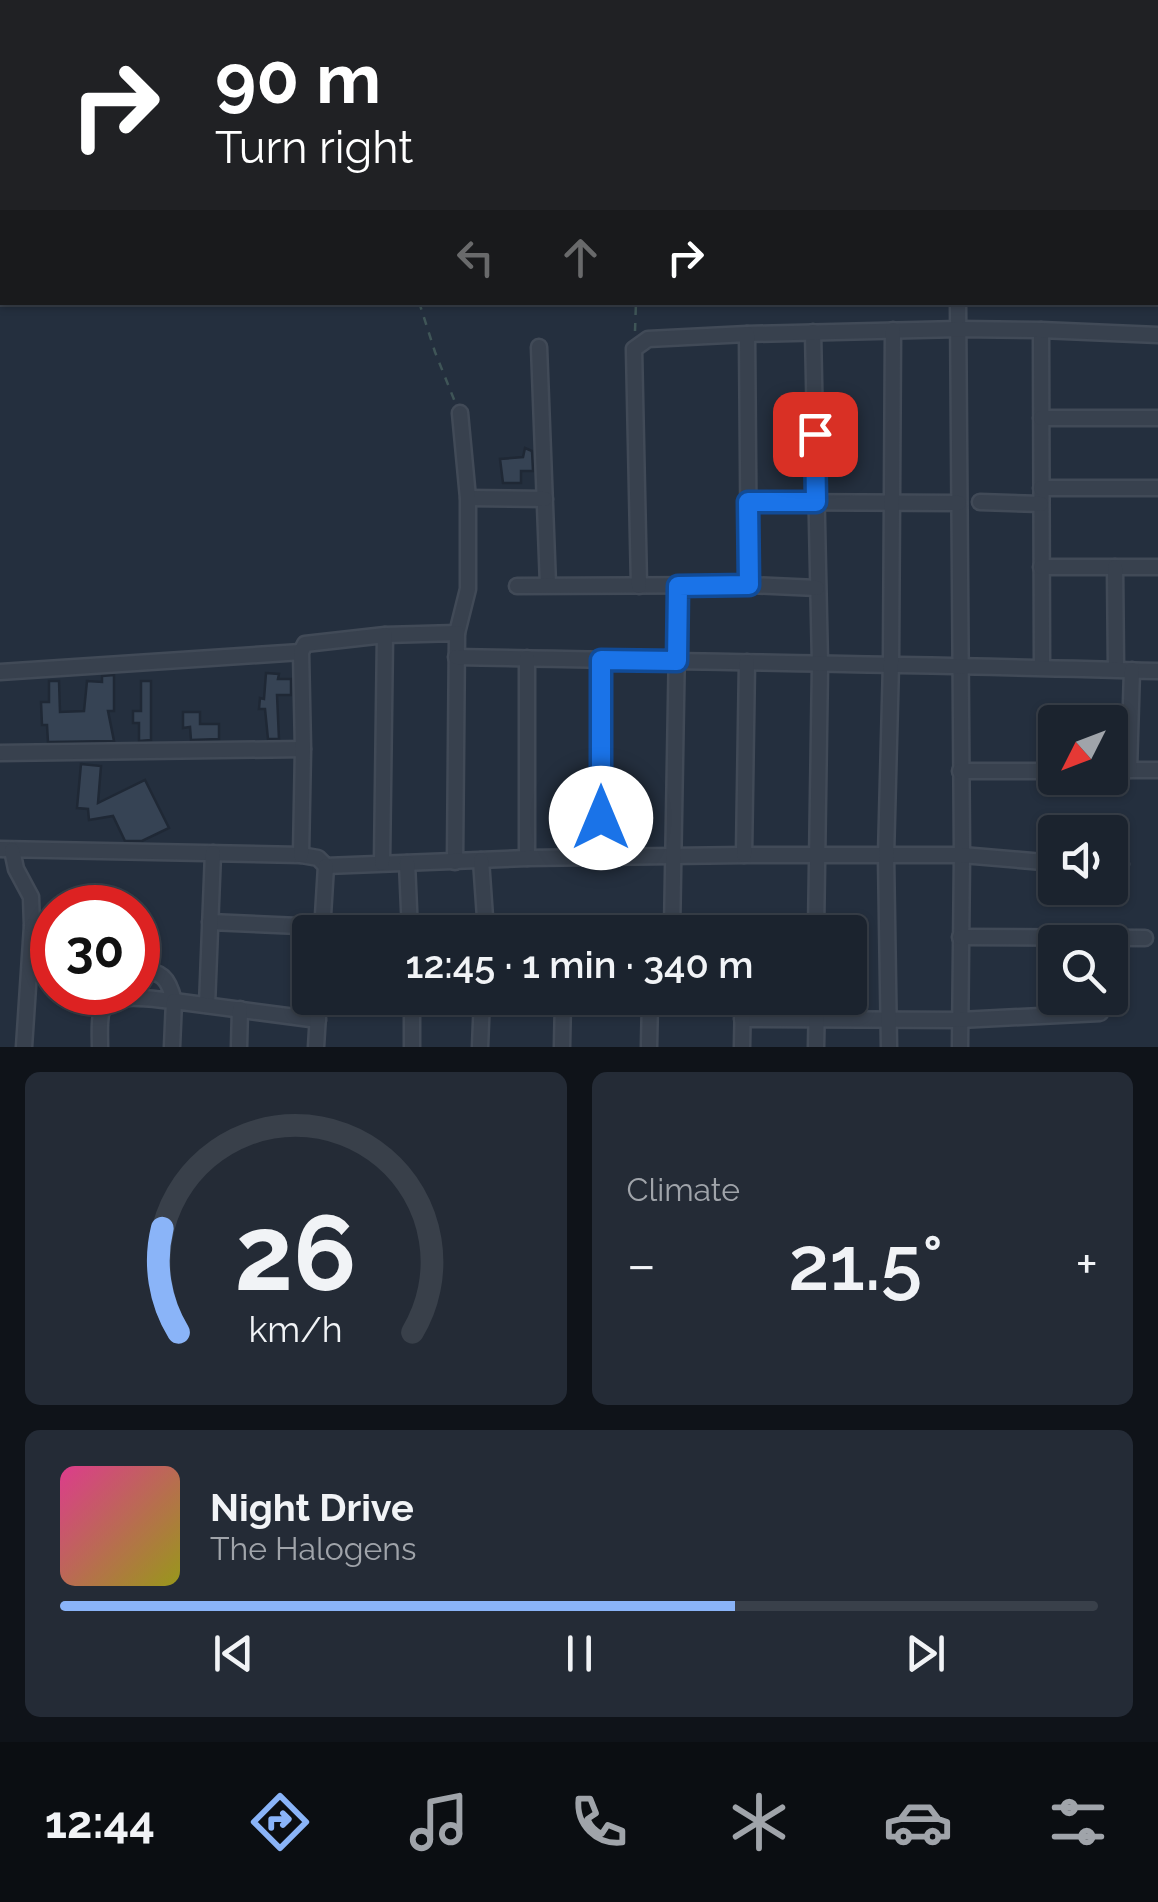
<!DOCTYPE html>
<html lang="en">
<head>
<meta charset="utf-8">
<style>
  :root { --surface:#1b232e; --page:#242b36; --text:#f1f3f6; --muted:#a0a4aa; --line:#39404a; --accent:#8ab4f8 }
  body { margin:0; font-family:Raleway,sans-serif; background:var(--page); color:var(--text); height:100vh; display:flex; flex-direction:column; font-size:38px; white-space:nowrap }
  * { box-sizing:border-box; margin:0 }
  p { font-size:32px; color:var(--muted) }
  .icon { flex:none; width:55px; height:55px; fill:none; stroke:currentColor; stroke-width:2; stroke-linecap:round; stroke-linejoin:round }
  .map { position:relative; height:1047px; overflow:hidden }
  .drawer { display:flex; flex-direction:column; gap:25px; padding:25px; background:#0f1319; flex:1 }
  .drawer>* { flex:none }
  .hud { position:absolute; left:0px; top:0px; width:1160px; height:305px; box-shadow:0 2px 8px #0004,0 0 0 2px var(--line); background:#202124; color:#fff; overflow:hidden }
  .needle { width:65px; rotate:228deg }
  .buttons { position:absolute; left:1038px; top:705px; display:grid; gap:20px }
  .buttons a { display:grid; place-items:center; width:90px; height:90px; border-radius:10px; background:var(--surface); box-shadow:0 2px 8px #0004,0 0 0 2px var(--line); font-size:50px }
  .speed { position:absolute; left:30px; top:885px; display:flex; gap:20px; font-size:50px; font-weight:700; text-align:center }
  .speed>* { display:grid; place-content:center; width:130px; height:130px; border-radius:50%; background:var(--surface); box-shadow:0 2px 8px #0004,0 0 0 2px var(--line); line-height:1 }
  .speed .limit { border:15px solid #d22; background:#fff; color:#111 }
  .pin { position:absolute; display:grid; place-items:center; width:85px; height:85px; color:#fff; margin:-42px; border-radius:20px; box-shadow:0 5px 15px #0006 }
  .me { position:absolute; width:110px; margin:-55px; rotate:0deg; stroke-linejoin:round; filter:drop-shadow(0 0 8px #0008) }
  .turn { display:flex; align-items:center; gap:35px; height:210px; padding:0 50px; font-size:45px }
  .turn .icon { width:130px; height:130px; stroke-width:2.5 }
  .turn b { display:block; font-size:70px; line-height:85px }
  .lanes { display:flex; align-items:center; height:95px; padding:0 50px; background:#0003; justify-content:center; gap:50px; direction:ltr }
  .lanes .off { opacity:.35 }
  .big { font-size:75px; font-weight:600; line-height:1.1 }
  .drawer .tile { flex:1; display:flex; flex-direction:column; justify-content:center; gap:15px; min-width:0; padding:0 35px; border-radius:15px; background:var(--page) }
  .drawer .dial { align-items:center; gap:0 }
  .dial svg { height:260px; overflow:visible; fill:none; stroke:var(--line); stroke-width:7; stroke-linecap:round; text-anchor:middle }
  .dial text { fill:var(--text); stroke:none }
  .song { display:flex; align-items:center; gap:30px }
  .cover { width:120px; height:120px; border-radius:15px; background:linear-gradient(135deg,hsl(330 70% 55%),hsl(60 70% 35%)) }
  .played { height:10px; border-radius:5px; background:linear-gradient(90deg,var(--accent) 65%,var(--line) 65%) }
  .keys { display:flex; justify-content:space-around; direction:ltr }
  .heat { display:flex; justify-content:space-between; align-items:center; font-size:55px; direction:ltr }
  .drawer .tiles { flex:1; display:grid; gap:25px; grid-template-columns:1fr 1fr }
  .tile:last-child { grid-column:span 2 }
  .trip { position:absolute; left:292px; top:915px; width:575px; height:100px; border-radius:10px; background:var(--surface); box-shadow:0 2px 8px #0004,0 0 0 2px var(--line); font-weight:600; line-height:100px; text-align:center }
  .menu { display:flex; height:160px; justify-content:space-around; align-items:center; background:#0b0e12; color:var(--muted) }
  .menu .icon { width:70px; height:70px }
  .menu .on { color:var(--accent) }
  .menu b { font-size:45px; color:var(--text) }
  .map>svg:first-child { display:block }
  .building { fill:#364354; stroke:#1f2835; stroke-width:2.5 }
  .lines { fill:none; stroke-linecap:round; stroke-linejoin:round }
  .minor-casing { stroke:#414a57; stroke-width:19 }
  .path { stroke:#3f5557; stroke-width:2.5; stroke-dasharray:8 8; stroke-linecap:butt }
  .minor { stroke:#38414e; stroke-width:14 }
  .route-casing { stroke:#114b97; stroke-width:25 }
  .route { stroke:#1a73e8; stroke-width:18 }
</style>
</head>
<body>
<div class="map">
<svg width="1158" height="1047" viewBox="0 0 1158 1047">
  <rect width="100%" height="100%" fill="#242f3e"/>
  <g class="building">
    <polygon points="525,448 532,451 533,471 521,471 521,483 503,483 500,459 523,457"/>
    <polygon points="266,673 279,674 278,679 291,679 291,695 277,695 279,739 268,739 265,709 259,709 260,698 264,699"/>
    <polygon points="114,675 114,711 108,711 114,741 48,742 47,725 42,725 41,702 49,702 49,681 59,681 60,712 84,711 87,681 102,682 102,676"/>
    <polygon points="141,681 151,681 151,740 139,741 139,723 133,723 133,711 141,711"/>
    <polygon points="183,712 200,712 200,724 219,724 219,739 191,740 190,727 183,728"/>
    <polygon points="81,764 101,766 98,803 145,780 169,828 142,841 125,841 113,816 89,820 88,809 77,808"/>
  </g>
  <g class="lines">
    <defs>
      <g id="minor">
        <polyline points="269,0 269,2"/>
        <polyline points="787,0 787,2"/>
        <polyline points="855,0 855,2"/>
        <polyline points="557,2 558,0"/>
        <polyline points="929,2 929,0"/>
        <polyline points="0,68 2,68"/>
        <polyline points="958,302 962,855 960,1047"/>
        <polyline points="1041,330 1042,667"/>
        <polyline points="813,332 820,665 816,932"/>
        <polyline points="747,334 959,329 1041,330 1158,335"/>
        <polyline points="539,347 548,585"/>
        <polyline points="1041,418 1158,418"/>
        <polyline points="1041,488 1158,488"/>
        <polyline points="468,498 545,499"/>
        <polyline points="748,502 959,503"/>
        <polyline points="980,502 1041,504"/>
        <polyline points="1041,567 1158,567"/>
        <polyline points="1115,567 1116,669"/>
        <polyline points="517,586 749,585 817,588"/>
        <polyline points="639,586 634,349 648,339 747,334 749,585"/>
        <polyline points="457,633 468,589 468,498 460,413"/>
        <polyline points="385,635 457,633 455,862"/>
        <path d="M456,657C690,662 924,664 1158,671"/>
        <polyline points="527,658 527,858"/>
        <polyline points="601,660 601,858"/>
        <polyline points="0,672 301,652"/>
        <polyline points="0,753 303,749"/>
        <polyline points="1110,770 1158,770"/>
        <polyline points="1129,770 1132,670"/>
        <polyline points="960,771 1055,771"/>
        <polyline points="0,849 301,855 318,858 326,866 527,858 744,855 962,855 1055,863"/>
        <polyline points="12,850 16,869 31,897 32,926 24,1047"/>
        <polyline points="301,855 303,749 301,652 305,644 385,635 382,863"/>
        <polyline points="744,855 747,662"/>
        <polyline points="481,860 486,932"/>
        <polyline points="407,863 410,932"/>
        <polyline points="1110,864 1121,864"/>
        <polyline points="210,922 322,927"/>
        <polyline points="32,926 52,937"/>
        <polyline points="322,932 326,866"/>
        <polyline points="672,932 678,586"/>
        <polyline points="960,937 1145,938"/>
        <polyline points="207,1005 213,853"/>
        <polyline points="742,1019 960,1020 1100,1013"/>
        <path d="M100,1047C100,1037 99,1025 101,1014C107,989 154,1000 174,1001C168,976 162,973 138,968"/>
        <polyline points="172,1047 174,1001 318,1020"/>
        <polyline points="239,1047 240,1009"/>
        <polyline points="316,1047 319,998"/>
        <polyline points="412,1047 412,998"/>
        <polyline points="480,1047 482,998"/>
        <polyline points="562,1047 563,998"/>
        <polyline points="649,1047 650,998"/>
        <polyline points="742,1047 743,998"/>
        <polyline points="816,1047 817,998"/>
        <polyline points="889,1047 886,856 891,663 893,330"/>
      </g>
    </defs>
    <use href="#minor" class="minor-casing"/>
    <g class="path">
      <polyline points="419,302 435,352 455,402"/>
      <polyline points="635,331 636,302"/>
    </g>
    <use href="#minor" class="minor"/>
  </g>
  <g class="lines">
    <defs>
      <polyline id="route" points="601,818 601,660 677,661 678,586 749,585 748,502 816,502 815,434"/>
    </defs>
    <use href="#route" class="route-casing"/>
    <use href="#route" class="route"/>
  </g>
</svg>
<div class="buttons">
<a><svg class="needle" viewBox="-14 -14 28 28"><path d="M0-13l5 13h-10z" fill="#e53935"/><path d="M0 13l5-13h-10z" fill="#a0a4aa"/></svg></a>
<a><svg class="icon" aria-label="sound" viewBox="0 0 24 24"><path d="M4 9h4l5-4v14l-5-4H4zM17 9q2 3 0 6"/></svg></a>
<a><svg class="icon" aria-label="search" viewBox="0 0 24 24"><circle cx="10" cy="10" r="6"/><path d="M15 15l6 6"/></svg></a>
</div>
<div class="speed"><div class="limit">30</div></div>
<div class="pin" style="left:815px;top:434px;background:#d93025"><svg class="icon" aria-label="arrive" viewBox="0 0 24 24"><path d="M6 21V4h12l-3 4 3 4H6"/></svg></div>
<svg class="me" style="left:601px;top:818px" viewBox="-20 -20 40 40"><circle r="19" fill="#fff"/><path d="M0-13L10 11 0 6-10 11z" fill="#1a73e8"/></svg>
<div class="trip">12:45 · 1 min · 340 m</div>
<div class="hud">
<div class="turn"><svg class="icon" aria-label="right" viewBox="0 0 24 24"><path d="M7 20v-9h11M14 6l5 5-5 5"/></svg><div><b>90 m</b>Turn right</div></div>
<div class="lanes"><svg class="icon off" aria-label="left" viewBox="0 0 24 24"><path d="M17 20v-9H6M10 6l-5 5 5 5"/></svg><svg class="icon off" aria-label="ahead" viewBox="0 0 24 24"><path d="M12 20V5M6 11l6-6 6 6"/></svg><svg class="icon" aria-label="right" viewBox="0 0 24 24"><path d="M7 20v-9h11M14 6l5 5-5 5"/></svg></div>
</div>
</div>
<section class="drawer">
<div class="tiles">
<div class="tile dial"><svg viewBox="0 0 100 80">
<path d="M14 69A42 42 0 1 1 86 69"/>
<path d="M14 69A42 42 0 0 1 9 37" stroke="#8ab4f8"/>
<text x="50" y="56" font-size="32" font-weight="700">26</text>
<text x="50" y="72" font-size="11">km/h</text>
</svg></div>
<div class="tile"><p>Climate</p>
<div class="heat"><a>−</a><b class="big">21.5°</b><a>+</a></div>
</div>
<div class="tile">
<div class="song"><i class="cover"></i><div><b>Night Drive</b><p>The Halogens</p></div></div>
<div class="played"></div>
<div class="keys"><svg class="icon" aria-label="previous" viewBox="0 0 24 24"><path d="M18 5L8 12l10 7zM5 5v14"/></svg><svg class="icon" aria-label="pause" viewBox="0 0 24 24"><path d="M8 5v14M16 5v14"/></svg><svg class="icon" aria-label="next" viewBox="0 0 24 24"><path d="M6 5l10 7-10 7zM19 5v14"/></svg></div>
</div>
</div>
</section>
<nav class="menu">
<b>12:44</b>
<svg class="icon on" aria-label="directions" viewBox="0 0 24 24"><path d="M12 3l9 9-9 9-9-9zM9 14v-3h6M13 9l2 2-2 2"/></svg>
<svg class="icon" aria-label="music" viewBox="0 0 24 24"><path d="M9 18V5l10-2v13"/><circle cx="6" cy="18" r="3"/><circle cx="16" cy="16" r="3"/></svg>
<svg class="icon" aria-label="phone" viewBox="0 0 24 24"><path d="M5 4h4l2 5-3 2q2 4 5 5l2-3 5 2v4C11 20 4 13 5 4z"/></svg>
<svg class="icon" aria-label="climate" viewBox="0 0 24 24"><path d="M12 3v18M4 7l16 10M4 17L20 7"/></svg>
<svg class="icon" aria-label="car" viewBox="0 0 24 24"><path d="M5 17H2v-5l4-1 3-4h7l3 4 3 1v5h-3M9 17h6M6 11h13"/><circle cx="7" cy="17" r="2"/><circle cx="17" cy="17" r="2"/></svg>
<svg class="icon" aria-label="filters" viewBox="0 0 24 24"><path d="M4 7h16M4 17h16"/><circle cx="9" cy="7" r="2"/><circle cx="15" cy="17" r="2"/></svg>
</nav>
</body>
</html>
